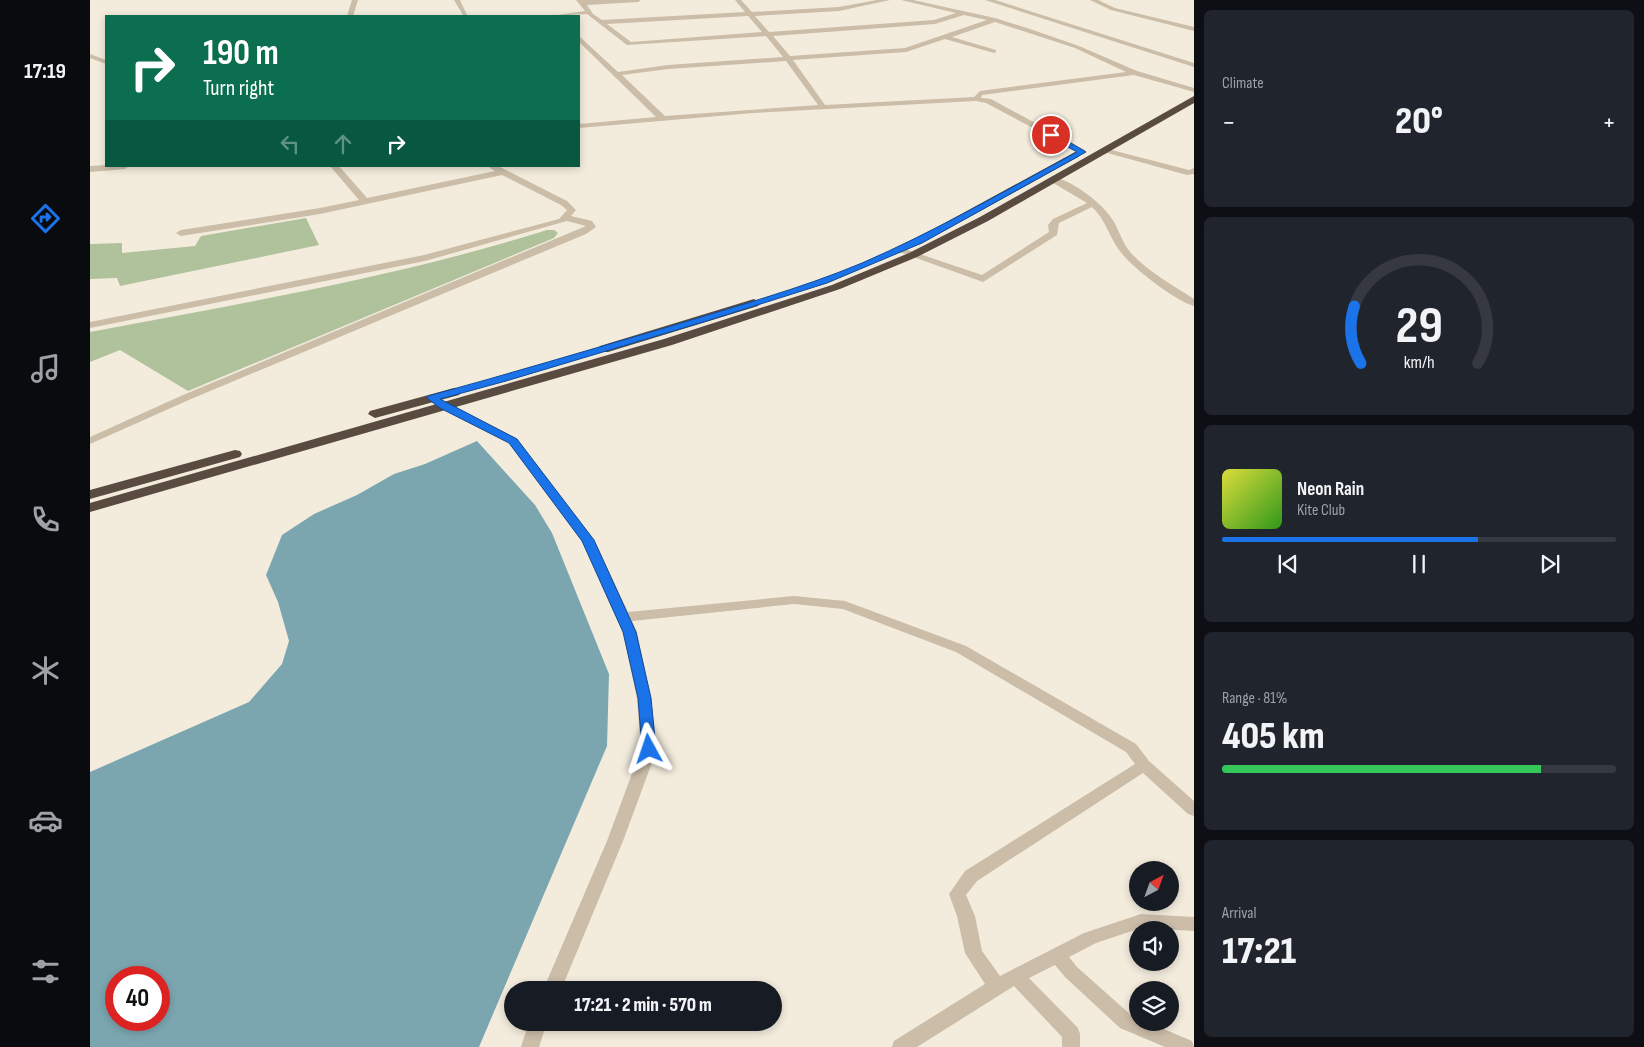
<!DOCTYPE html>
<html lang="en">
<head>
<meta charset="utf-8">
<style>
  :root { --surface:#171b24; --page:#20242c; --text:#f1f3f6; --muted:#9ea1a6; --line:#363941; --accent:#1a73e8 }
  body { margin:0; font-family:"Sofia Sans Condensed",sans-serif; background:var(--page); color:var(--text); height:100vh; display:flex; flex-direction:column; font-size:19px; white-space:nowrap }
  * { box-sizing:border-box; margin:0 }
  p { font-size:16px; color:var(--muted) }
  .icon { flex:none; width:28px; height:28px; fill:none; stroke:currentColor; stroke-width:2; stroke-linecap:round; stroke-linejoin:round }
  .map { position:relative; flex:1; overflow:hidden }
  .drawer { display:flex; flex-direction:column; gap:10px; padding:10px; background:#0d0f14; width:450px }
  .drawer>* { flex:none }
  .top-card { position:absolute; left:15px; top:15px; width:475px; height:152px; border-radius:0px; box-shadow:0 2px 8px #0003; background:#0b6e4f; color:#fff; overflow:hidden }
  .needle { width:32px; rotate:41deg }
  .buttons { position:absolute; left:1039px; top:861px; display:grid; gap:10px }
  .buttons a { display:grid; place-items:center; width:50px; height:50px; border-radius:50%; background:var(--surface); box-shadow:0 2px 8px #0003; font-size:25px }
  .speed { position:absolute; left:15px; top:966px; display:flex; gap:10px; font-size:25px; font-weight:700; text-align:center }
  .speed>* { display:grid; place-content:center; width:65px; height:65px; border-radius:50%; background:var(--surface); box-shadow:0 2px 8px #0003; line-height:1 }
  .speed .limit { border:8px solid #d22; background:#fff; color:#111 }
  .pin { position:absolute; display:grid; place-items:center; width:42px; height:42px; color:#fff; margin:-21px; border:2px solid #fff; border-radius:50%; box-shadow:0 1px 5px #0007 }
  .me { position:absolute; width:55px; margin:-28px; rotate:355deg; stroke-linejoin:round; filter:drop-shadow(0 0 4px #0008) }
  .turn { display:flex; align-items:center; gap:18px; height:105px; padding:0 15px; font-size:22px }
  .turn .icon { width:65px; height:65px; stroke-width:2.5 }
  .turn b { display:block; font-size:35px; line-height:42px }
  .lanes { display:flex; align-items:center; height:48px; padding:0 15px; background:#0003; justify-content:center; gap:25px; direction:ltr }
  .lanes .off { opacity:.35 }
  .big { font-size:38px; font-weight:800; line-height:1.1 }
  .drawer .card { flex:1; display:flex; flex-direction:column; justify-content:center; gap:8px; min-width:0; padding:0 18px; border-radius:8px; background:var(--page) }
  .drawer .dial { align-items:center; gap:0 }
  .dial svg { height:130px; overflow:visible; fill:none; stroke:var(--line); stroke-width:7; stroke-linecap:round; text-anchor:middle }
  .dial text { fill:var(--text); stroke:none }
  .song { display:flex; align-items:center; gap:15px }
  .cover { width:60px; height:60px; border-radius:8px; background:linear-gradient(135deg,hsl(60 70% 55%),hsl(110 70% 35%)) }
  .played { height:5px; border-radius:2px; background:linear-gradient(90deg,var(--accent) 65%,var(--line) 65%) }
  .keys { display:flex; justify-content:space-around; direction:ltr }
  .heat { display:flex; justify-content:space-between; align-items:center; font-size:28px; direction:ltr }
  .charge { height:8px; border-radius:4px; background:linear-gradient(90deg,#34c759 81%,var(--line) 0) }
  .trip { position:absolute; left:414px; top:981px; width:278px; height:50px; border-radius:25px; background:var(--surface); box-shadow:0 2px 8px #0003; font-weight:800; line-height:50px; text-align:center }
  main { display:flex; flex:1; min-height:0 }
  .tab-bar { display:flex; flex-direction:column; width:90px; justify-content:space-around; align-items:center; background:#090b0e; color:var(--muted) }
  .tab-bar .icon { width:35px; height:35px }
  .tab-bar .active { color:var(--accent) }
  .tab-bar b { font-size:22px; color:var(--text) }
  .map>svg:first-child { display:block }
  .green { fill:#b0c29c }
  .water { fill:#7ba6b0; fill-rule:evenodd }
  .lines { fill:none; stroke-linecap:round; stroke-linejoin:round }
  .minor { fill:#cbbda8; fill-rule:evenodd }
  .highway { fill:#594b40; fill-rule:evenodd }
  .route { fill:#1a73e8; stroke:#114b97 }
</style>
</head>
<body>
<main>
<nav class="tab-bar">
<b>17:19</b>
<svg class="icon active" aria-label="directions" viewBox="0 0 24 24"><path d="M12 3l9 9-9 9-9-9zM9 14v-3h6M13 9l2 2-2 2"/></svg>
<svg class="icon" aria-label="music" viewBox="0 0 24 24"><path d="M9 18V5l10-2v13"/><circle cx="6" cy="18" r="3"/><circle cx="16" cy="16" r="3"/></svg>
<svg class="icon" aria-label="phone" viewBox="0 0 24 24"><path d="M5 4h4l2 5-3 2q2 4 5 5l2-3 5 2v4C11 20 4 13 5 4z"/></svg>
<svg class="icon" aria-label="climate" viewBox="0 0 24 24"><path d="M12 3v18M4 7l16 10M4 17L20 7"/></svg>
<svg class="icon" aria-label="car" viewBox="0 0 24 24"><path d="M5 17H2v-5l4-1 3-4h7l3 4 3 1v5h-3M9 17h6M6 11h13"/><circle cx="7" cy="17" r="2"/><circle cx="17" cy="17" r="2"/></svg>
<svg class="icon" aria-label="filters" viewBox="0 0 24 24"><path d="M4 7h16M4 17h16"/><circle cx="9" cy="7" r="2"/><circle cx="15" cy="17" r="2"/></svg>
</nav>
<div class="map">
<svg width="1104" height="1047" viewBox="0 0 1104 1047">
  <rect width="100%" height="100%" fill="#f3ecdd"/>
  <g class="green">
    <polygon points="216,218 229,245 30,286 27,278 0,279 0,244 32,243 32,253 105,246 111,236"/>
    <path d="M457,230H464L468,233L464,238L98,391L30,350L0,362V332C153,303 308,277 457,230Z"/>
  </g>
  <path class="water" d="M387,441L445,505L462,533L519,674L517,746L389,1047H0V772L159,702L192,664L199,641L188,602L176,575L192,535L224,514L267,495L304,474L335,464ZM26,978H69V1020H26Z"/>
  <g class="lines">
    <g class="minor">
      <polygon points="262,0 268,0 263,16 257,16"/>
      <polygon points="364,0 370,0 377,15 373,15"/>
      <path d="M486,0H551L548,2L497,5L503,14L512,20L655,12L645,0H651L662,12L749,7L787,0H800L749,11L665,16L679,32L844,20L866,13L811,0H823L905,18L940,29L989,46L1047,71L1104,88V92L1044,75L892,95L891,98L901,99L995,150L996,152L992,154L896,103L886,101L663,113L489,128V124L566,117L489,42V36L528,72L578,65L693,57L676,36L537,45L497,14L461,16L495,11ZM874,15L897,20L815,48L700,56L683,36L845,24ZM658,16L672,32L541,42L517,24ZM905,22L985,48L1036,72L890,91L884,97L735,105L703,60L816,52L855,39L904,53L906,52V50L862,37ZM696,61L728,105L575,116L532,75L578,69Z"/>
      <polygon points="895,0 905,0 1104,63 1104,67"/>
      <polygon points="1000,0 1008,0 1025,8 1104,27 1104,31 1021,10"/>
      <polygon points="0,54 16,60 16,64 0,58"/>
      <polygon points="1014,148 1099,170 1104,168 1104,174 1097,175 1014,152"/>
      <polygon points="16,165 16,166 39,166 35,169 0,172 0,166"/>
      <polygon points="240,166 249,166 277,198 405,171 397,166 408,166 477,201 486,210 481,216 502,221 506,227 496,234 101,399 0,444 0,437 93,395 496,226 477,221 335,261 0,328 0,322 334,255 469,219 477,210 471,205 412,175 230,214 91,236 86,233 91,230 230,208 269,200"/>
      <path d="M963,176C985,183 1012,202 1024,222C1030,233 1033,244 1041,253C1059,272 1082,285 1104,299V306C1085,301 1040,266 1029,250C1019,236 1016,220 1002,207L969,223L967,235L893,282L804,250L809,247L812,248L892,275L959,232L958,225L963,219L997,203L960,181L959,179Z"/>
      <polygon points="342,395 427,439 504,540 538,612 704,596 755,601 876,646 1046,744 1059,761 1104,801 1104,816 1098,814 1053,773 887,881 876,895 885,916 892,951 910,976 994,933 1051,914 1104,917 1104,931 1051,928 1006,943 979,957 987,967 1042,1016 1048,1018 1048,1022 1057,1022 1102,1041 1104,1047 1075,1047 1030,1028 975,977 965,965 939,978 988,1028 990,1034 990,1047 972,1047 972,1037 924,986 827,1047 802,1047 804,1041 895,984 875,953 867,916 859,894 875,871 1045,764 1036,752 866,652 753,609 704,604 542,621 547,632 561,699 567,749 533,841 471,990 453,990 517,841 551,749 547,699 533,632 492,541 419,443 349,408 336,398"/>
      <polygon points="439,1022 457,1022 449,1047 431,1047"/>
    </g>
    <g class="highway">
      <polygon points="1104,96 1104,103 898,221 827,257 750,289 582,345 0,512 0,503 574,339 742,285 819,253 890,217"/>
      <polygon points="985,152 990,155 988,157 830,244 826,245 820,242"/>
      <polygon points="664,299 670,303 668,306 518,352 510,352 508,349 510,346"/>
      <polygon points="364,388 369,389 371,392 369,395 285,418 278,414 280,411"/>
      <polygon points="145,450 150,451 152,454 150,457 0,499 0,490"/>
    </g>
  </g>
  <path class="route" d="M958,133H964L996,152L832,243L737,283L620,320L416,381L350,399L427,439L504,540L546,632L561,698L566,749L564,753H554L552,749L548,698L533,632L492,541L419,443L350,408L337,398L338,396C419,374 498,350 578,327C643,307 710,289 772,263C846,231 916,190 987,152L958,136Z"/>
</svg>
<div class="buttons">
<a><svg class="needle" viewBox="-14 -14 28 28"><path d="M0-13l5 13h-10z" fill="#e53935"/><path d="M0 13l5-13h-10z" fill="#9ea1a6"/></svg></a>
<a><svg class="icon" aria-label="sound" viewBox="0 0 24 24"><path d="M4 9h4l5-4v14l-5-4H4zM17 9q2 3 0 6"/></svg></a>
<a><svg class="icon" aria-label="layers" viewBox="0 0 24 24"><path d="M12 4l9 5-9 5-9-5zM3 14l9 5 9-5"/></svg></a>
</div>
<div class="speed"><div class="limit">40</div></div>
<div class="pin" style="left:961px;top:135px;background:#d93025"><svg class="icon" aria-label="arrive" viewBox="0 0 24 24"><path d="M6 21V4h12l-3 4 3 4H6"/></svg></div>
<svg class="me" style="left:559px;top:749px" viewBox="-20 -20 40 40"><path d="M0-17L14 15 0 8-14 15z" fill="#1a73e8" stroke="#fff" stroke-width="4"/></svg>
<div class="trip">17:21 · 2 min · 570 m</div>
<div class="top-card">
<div class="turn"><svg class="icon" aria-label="right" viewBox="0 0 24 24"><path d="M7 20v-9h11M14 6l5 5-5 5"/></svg><div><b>190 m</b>Turn right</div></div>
<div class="lanes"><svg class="icon off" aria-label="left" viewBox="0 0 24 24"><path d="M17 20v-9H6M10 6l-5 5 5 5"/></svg><svg class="icon off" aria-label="ahead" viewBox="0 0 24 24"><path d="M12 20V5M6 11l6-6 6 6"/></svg><svg class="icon" aria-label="right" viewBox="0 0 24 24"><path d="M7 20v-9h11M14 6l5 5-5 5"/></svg></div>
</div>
</div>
<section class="drawer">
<div class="card"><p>Climate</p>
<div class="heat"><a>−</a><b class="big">20°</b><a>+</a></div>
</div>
<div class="card dial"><svg viewBox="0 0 100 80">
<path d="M14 69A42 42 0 1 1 86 69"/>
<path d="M14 69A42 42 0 0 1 10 34" stroke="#1a73e8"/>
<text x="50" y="56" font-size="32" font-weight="700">29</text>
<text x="50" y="72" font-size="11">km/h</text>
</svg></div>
<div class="card">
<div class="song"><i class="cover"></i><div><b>Neon Rain</b><p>Kite Club</p></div></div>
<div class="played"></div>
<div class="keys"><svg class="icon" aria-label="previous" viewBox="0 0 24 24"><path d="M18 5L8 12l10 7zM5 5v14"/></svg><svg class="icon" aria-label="pause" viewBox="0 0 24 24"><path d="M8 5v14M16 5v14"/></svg><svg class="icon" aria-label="next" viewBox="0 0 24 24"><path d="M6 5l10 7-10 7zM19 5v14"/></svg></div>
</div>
<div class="card"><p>Range · 81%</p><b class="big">405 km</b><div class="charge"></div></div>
<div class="card"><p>Arrival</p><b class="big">17:21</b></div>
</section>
</main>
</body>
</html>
